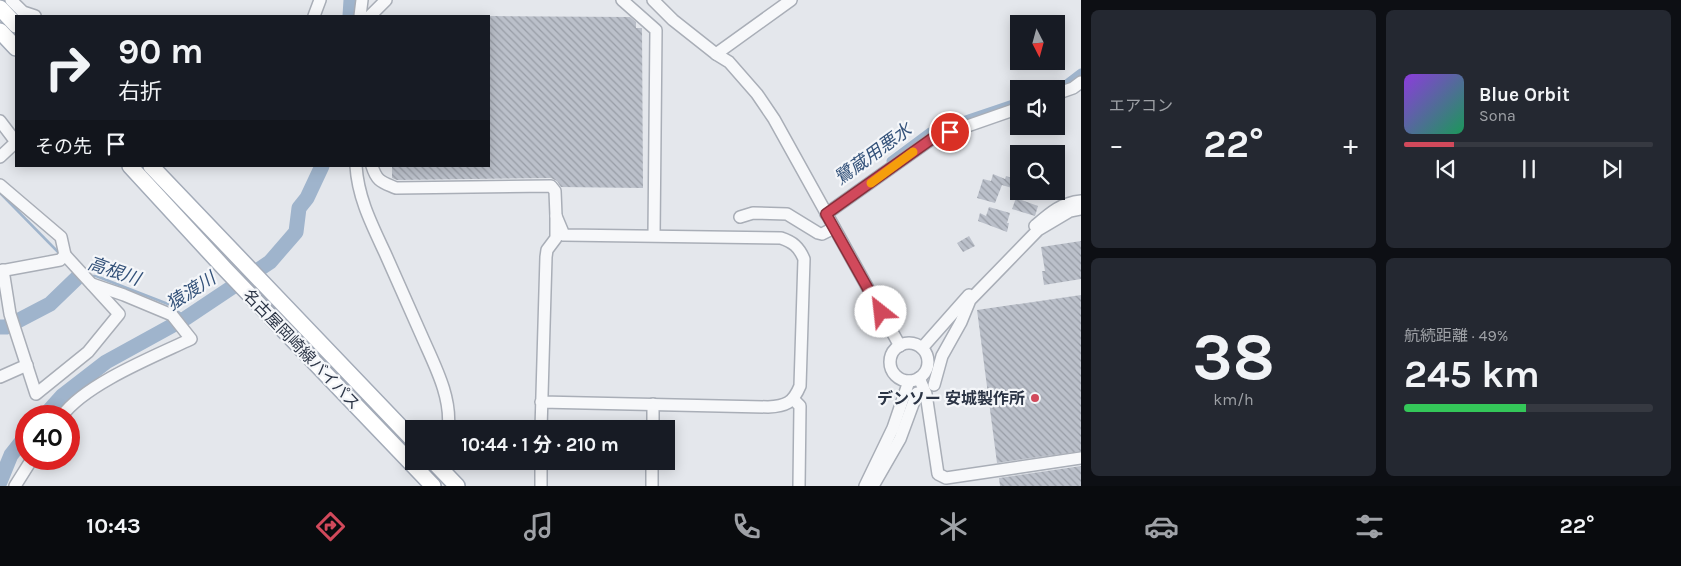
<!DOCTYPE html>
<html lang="ja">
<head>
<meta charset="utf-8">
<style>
  :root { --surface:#171b24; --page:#242831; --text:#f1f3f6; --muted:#9ea1a6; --line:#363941; --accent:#d1495b }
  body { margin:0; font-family:Karla,"Noto Sans JP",sans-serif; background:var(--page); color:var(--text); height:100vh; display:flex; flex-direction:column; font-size:19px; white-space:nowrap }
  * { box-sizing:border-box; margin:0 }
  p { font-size:16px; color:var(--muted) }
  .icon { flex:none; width:28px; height:28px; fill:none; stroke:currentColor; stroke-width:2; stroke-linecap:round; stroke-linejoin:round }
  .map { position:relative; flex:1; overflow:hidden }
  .sheet { display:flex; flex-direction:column; gap:10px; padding:10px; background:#0d0f14; width:600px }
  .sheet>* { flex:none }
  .banner { position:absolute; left:15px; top:15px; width:475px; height:152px; border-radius:0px; box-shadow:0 2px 12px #0003; background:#171b24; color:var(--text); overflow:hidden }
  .needle { width:32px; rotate:174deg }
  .controls { position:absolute; left:1010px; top:15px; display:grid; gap:10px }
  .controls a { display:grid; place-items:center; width:55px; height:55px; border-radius:0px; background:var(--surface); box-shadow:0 2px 12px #0003; font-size:25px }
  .speed { position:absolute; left:15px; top:405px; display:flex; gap:10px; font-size:25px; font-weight:700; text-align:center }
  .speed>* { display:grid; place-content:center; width:65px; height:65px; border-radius:50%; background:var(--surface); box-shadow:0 2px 12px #0003; line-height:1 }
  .speed .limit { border:8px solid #d22; background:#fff; color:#111 }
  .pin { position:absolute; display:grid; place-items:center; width:42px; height:42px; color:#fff; margin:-21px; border:2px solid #fff; border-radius:50%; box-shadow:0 1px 5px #0007 }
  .me { position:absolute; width:55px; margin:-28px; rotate:331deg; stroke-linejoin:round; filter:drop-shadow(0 0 4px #0008) }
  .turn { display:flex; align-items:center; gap:18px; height:105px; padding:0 20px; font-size:22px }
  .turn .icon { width:65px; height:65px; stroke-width:2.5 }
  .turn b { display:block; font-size:35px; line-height:42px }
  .then { display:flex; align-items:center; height:48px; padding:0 20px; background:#0003; gap:10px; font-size:19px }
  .big { font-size:38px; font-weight:700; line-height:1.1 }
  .sheet .tile { flex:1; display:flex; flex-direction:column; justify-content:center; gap:8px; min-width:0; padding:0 18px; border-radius:8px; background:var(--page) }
  .sheet .dial { align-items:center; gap:0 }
  .dial b { font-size:65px; line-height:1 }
  .song { display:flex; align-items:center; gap:15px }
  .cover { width:60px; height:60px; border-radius:8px; background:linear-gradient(135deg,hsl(270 70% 55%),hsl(150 70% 35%)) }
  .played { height:5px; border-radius:2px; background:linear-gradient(90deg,var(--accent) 20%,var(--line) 20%) }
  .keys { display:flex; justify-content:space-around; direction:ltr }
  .heat { display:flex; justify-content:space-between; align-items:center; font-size:28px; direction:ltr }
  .charge { height:8px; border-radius:4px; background:linear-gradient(90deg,#34c759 49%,var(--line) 0) }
  .sheet .tiles { flex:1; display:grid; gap:10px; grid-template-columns:repeat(2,1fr) }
  .trip { position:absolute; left:405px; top:420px; width:270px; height:50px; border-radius:0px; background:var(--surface); box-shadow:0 2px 12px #0003; font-weight:700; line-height:50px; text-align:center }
  .menu { display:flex; height:80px; justify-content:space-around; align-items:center; background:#090b0e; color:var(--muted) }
  .menu .icon { width:35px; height:35px }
  .menu .current { color:var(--accent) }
  .menu b { font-size:22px; color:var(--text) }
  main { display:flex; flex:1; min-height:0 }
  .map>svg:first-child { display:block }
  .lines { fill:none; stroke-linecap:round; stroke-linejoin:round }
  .stream { stroke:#9fb4cc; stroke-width:2.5 }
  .canal { stroke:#9fb4cc; stroke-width:9 }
  .river { stroke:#9fb4cc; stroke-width:15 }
  .building { fill:url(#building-back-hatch) }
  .minor-casing { stroke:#a9aeb7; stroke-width:14 }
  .major-casing { stroke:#a3abb8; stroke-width:18 }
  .minor { stroke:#f7f8fa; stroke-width:11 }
  .major { stroke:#fff; stroke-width:15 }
  .route-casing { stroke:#882f3b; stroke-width:12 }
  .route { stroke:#d1495b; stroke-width:9 }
  .slow { stroke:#f59e0b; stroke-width:9 }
  .poi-dot { fill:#d1495b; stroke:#f4f6f9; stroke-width:2 }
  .labels { text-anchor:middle; stroke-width:4.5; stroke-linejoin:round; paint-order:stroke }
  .street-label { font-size:16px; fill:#2b3445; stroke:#f4f6f9 }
  .poi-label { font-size:16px; font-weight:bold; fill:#2b3445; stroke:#f4f6f9; text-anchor:end }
  .water-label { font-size:18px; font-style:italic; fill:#34527a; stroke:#f4f6f9 }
</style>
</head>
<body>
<main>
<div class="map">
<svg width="1081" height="486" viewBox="0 0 1081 486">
  <defs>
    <pattern id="building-back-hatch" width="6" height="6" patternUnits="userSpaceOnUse" patternTransform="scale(1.25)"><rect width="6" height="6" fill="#bbc0ca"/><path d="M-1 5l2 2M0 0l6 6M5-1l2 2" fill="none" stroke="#989da6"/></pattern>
  </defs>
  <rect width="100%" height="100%" fill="#e4e7ec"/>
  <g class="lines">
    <g class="stream">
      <polyline points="0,193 60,254"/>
      <polyline points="91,276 96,276 168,304 186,318"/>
    </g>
    <g class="canal">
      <polyline points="1056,89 1064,86 1081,73"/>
      <polyline points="891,161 930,132 1019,102"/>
    </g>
    <g class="river">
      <polyline points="350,16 351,0"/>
      <polyline points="0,327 6,327 50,304 80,275"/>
      <polyline points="44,416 62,396 106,362 186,318 270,262 296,232 299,208 307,198 322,166"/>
      <polyline points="0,482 11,455 26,436"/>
    </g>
  </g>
  <g class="building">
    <polygon points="489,16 630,17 636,22 636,28 642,28 643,188 561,187 557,181 551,178 397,180 392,178 392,166 489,166"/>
    <polygon points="993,174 1005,179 1006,176 1018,180 1015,189 1002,185 995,203 977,198 983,179 991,181"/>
    <polygon points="1016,198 1038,206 1035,216 1012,209"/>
    <polygon points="989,207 1010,213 1007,223 1009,223 1007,232 978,221 980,213 986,216"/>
    <polygon points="969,236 975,246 963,252 957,243"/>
    <polygon points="1081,241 1081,279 1044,285 1042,271 1045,271 1041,247"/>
    <polygon points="1081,295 1081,451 997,463 977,310"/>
    <polygon points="1081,466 1081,486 1000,486 999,478"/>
  </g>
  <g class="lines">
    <defs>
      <g id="minor">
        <polyline points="11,0 23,12 35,16"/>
        <polyline points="622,0 656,30 654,235"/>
        <polyline points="653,0 673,20 716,54 729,62 757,94 774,119 900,346"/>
        <polyline points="314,16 320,0"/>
        <polyline points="360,16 362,0"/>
        <polyline points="370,16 386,0"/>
        <polyline points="716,54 791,0"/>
        <polyline points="1056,94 1073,88 1081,82"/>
        <polyline points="0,121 16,142"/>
        <polyline points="0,157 16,142"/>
        <path d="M356,166C358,198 372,225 385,253C398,283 411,312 424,341C436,368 452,399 448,429"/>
        <path d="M372,166C377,182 382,182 396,188L551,186L555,191L556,216"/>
        <polyline points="0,185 61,237 65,255 60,260 0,271"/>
        <polyline points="826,214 933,138 1019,108"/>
        <polyline points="740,217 753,213 787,214 818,233 822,234 834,228"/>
        <path d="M1035,226C1050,213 1061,203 1081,201"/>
        <polyline points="3,270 10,314 36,394 88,352 119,314 65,255"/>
        <circle cx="909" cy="362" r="19"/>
        <polyline points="922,348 969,295"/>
        <polyline points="0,377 27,365"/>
        <polyline points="919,378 926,394 938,474 946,478 1081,458"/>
        <polyline points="934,385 942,356 961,322 970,300 1038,230 1070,211 1081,209"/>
        <polyline points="793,399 800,406 799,486"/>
        <path d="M62,416C85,384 155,356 191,339L172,315L124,295L92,284"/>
        <path d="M541,429L546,257L547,250L556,238V216L564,235L781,238C793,242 799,247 804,259L800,386C793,403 786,406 768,407L541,402"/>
        <polyline points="653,429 653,404"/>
        <polyline points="15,486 32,459"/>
        <polyline points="541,486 541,461"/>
        <polyline points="652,486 652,461"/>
        <polyline points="865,486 893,428 909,381"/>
        <polyline points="873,486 900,439 917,393"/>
      </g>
      <g id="major">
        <polyline points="0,8 16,25"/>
        <polyline points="0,31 16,48"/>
        <polyline points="130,166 225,269 433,486"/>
        <polyline points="151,166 414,441"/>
        <polyline points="433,461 457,486"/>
      </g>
    </defs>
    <use href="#minor" class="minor-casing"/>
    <use href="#major" class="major-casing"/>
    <use href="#minor" class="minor"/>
    <use href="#major" class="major"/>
  </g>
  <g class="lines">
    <defs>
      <polyline id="route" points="881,312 826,214 933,138 950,132"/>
    </defs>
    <use href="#route" class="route-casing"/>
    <use href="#route" class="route"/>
    <polyline class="slow" points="871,183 913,152"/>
  </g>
  <circle class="poi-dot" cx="1035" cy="398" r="5"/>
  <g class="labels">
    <g class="street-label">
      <text transform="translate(302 349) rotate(46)" y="6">名古屋岡崎線バイパス</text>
    </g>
    <g class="poi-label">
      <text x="1025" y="404">デンソー 安城製作所</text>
    </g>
    <g class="water-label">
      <text transform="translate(873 154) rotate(-36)" y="6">鷺蔵用悪水</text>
      <text transform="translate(114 271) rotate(19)" y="6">高根川</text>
      <text transform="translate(191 291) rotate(-33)" y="6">猿渡川</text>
    </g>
  </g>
</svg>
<div class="controls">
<a><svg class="needle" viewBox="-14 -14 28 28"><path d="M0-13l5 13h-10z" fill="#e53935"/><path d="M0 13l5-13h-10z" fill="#9ea1a6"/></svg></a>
<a><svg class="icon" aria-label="sound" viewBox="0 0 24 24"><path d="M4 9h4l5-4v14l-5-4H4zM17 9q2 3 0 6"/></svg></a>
<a><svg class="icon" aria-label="search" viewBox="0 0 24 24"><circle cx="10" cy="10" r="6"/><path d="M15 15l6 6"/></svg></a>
</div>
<div class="speed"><div class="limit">40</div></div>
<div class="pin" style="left:950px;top:132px;background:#d93025"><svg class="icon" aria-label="arrive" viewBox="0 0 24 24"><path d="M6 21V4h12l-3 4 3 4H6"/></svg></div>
<svg class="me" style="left:881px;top:312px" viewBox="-20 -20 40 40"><circle r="19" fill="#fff"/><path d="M0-13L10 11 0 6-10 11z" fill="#d1495b"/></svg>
<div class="trip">10:44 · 1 分 · 210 m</div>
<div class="banner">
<div class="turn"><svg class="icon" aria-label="right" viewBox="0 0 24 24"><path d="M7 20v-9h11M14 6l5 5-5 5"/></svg><div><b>90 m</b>右折</div></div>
<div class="then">その先<svg class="icon" aria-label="arrive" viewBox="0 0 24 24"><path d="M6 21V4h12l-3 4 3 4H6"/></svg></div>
</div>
</div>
<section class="sheet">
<div class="tiles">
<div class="tile"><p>エアコン</p>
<div class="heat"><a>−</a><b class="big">22°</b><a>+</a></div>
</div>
<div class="tile">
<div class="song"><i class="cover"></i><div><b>Blue Orbit</b><p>Sona</p></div></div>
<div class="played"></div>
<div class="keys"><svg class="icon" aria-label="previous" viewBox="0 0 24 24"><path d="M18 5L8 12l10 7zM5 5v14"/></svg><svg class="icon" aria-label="pause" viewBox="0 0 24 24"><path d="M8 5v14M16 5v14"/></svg><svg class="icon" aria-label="next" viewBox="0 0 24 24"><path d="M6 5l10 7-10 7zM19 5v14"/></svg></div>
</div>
<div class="tile dial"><b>38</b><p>km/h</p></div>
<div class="tile"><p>航続距離 · 49%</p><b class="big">245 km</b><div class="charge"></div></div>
</div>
</section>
</main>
<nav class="menu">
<b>10:43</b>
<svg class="icon current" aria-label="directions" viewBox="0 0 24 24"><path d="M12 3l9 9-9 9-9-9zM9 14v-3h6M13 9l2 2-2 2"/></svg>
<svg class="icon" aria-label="music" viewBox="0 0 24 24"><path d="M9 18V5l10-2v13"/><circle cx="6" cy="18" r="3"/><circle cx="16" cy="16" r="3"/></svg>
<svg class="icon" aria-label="phone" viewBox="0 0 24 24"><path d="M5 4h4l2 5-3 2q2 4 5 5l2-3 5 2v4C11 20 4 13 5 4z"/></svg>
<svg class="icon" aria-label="climate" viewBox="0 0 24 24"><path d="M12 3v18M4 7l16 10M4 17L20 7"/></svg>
<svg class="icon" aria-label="car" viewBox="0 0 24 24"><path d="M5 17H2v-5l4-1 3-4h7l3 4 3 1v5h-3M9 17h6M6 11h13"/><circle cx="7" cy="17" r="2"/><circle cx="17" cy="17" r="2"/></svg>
<svg class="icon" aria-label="filters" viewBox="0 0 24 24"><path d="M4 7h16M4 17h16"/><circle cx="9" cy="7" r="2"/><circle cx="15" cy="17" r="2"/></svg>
<b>22°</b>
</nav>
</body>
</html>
